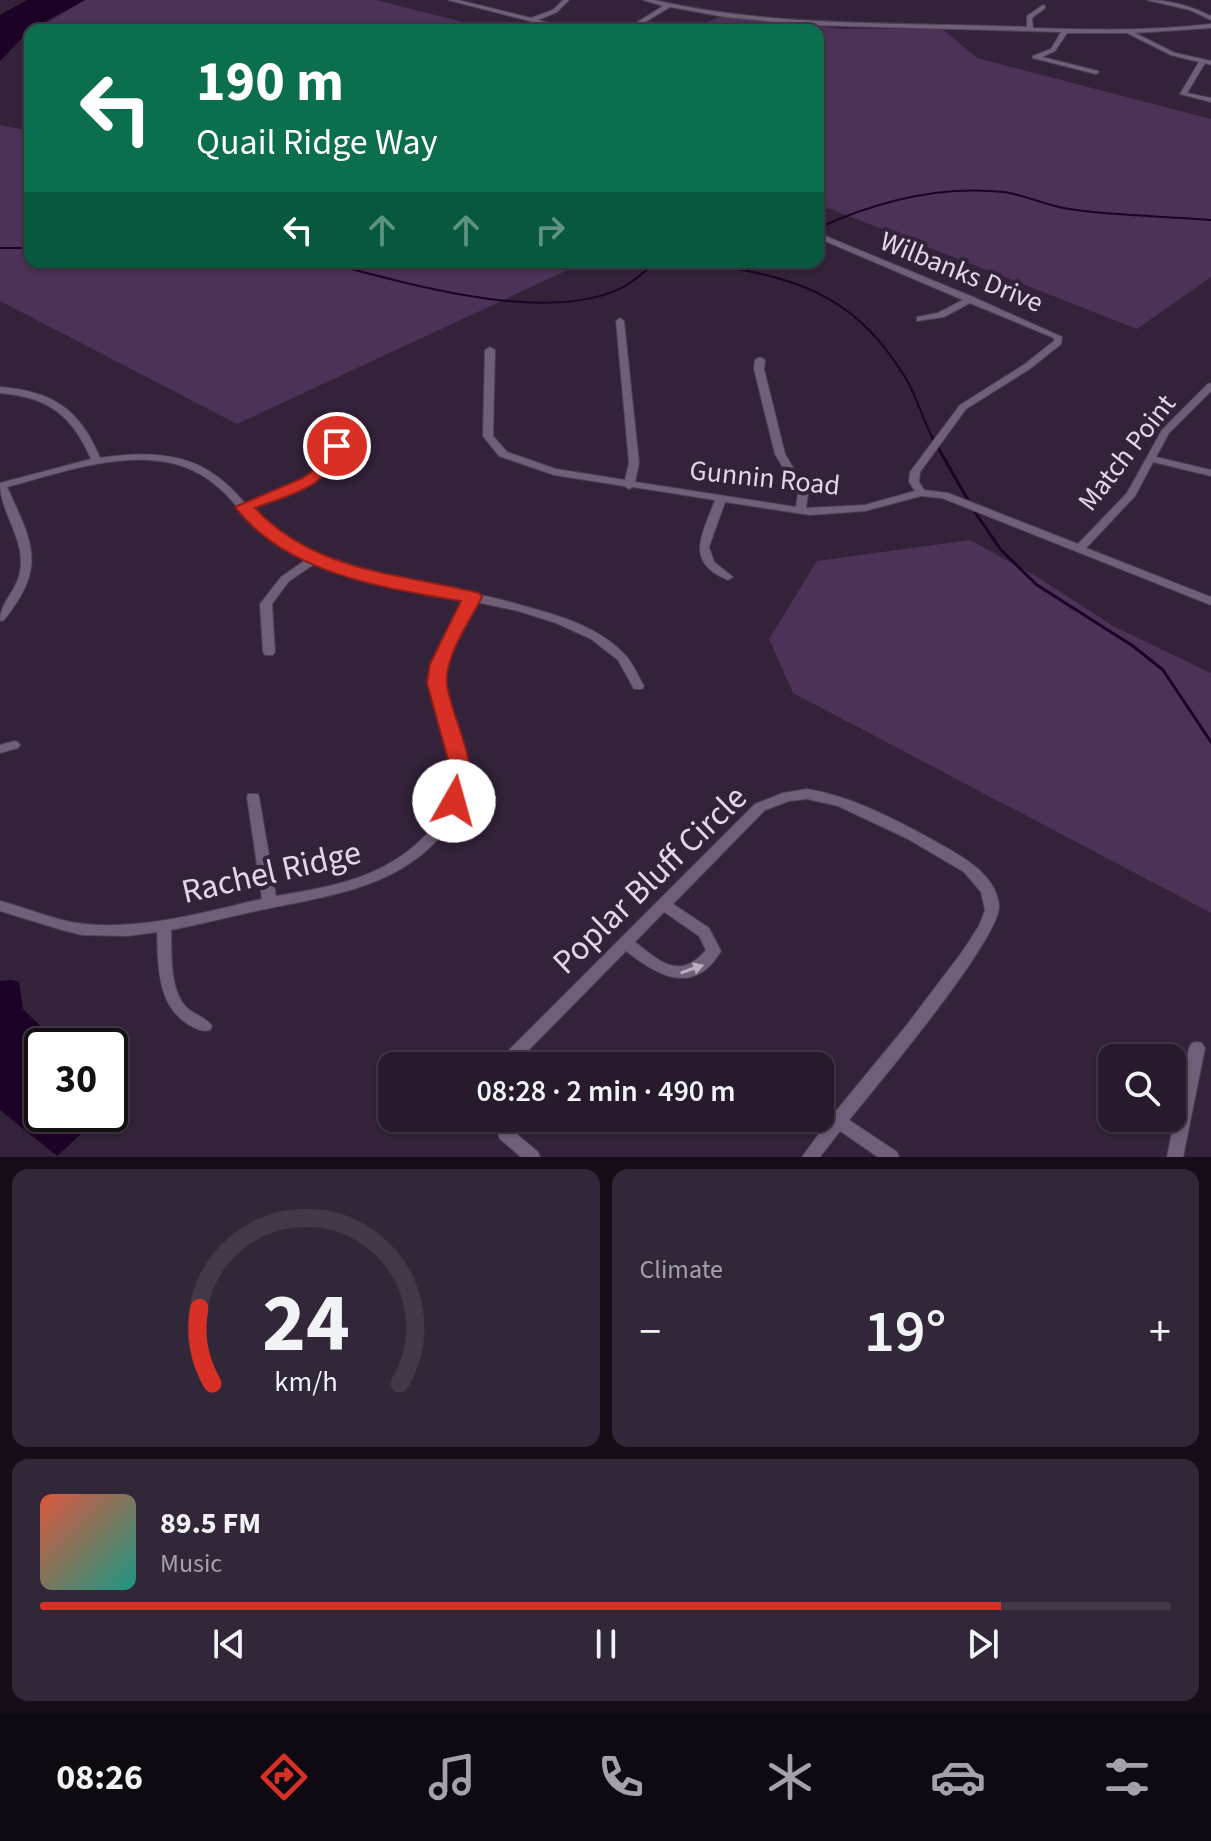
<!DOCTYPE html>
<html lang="en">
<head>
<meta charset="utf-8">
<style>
  :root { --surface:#261a2c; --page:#322738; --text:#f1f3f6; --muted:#a4a1a9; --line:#423848; --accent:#d93025 }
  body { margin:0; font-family:"Source Sans 3",sans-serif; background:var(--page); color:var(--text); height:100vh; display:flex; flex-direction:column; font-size:30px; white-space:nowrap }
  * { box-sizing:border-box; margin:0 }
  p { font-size:26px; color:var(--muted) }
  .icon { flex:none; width:44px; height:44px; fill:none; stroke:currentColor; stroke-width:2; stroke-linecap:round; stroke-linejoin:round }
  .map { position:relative; height:1157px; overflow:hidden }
  .sheet { display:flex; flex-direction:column; gap:12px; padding:12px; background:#150e18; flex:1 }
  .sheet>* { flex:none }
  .banner { position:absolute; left:24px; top:24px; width:800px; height:244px; border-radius:16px; box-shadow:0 2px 6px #0004,0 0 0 2px var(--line); background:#0b6e4f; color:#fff; overflow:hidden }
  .buttons { position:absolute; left:1098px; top:1044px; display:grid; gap:16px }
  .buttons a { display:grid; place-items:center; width:88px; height:88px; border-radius:16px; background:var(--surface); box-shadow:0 2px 6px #0004,0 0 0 2px var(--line); font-size:40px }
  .speed { position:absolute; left:24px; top:1028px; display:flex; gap:16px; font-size:40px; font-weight:700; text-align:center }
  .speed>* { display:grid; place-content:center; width:104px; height:104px; border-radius:50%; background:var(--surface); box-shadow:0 2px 6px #0004,0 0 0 2px var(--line); line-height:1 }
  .speed .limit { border:4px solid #111; border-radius:12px; background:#fff; color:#111 }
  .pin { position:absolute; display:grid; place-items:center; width:68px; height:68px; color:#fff; margin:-34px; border:4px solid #fff; border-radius:50%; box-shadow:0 2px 8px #0007 }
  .me { position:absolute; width:88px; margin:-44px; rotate:7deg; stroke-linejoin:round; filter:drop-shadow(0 0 6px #0008) }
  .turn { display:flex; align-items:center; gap:28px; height:168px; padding:0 40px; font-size:36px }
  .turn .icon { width:104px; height:104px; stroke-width:2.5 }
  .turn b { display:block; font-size:56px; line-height:68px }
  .lanes { display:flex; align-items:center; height:76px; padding:0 40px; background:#0003; justify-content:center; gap:40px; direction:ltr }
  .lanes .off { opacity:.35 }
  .big { font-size:60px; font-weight:600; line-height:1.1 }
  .sheet .tile { flex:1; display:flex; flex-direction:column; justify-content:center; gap:12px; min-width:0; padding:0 28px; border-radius:16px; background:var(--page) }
  .sheet .dial { align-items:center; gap:0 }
  .dial svg { height:208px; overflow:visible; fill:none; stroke:var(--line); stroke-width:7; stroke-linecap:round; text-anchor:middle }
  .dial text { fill:var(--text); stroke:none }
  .song { display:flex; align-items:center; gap:24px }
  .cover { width:96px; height:96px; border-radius:12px; background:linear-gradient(135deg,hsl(10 70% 55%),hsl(170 70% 35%)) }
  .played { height:8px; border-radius:4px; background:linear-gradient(90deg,var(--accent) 85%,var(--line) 85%) }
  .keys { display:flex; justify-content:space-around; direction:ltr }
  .heat { display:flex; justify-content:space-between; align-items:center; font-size:44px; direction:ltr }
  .sheet .tiles { flex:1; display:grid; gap:12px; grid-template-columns:1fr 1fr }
  .tile:last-child { grid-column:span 2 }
  .trip { position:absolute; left:378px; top:1052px; width:456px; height:80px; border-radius:16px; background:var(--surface); box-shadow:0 2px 6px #0004,0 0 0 2px var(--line); font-weight:600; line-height:80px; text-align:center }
  .tab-bar { display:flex; height:128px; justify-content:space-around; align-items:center; background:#0f0a12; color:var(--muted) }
  .tab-bar .icon { width:56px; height:56px }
  .tab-bar .active { color:var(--accent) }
  .tab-bar b { font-size:36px; color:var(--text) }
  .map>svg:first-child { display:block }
  .green { fill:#4b3256 }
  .water { fill:#1d0227 }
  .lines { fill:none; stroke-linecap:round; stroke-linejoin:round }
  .stream-far1 { stroke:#1d0227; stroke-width:2 }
  .stream { stroke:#1d0227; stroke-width:3 }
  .minor-casing { stroke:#4e4054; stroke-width:2 }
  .minor { fill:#715e79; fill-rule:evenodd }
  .oneway { fill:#baadc0 }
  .route { fill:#d93025; stroke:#8d1f18; stroke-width:2 }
  .labels { text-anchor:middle; stroke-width:8; stroke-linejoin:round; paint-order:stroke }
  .street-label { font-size:28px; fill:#e2d7e7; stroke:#33223a }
  .near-street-label { font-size:34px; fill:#e2d7e7; stroke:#33223a }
</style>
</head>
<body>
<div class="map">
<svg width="1211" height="1157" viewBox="0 0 1211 1157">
  <rect width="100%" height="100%" fill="#33223a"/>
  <g class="green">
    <polygon points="85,0 376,0 494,30 35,30"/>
    <polygon points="726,15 842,29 936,28 945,31 977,58 1211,119 1211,277 1137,329 818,204 818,30 687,30"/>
    <polygon points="0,125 30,131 30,262 585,262 237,424 0,301"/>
    <polygon points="970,540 1039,578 1113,626 1211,673 1211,913 793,693 769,639 817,561"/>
  </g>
  <g class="water">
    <polygon points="27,0 85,0 30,30 0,61 0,15"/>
    <polygon points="12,980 19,982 23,1009 61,1046 42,1046 42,1114 90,1114 82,1133 57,1156 0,1110 0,981"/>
  </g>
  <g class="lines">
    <g class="stream-far1">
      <path d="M818,228C877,201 939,185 1004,192C1026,195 1047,206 1069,209C1116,216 1164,216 1211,220"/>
      <polyline points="0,248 30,248"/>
      <path d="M324,262C403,282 552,328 627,285C637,279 647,269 656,262"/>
      <path d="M699,262C794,278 851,290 905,377C917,396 922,419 933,439"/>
    </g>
    <g class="stream">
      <polyline points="932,437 969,502"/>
      <polyline points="972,508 1001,550 1037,585 1133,646 1163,670 1211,742"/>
    </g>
    <defs>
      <g id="minor">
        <polygon points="448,0 458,0 531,18 553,10 563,0 569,0 557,12 538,20 575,30 565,30"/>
        <path d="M643,0H654C776,28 902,22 1027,27V16L1043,5L1045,6V8L1032,18L1033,28C1093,30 1152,31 1211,24V28L1135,33L1175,53L1211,61V65L1205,63L1187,93L1211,98V102L1180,94L1199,62L1171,55L1127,33H1067L1055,51L1042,57L1098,71L1099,72L1096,74L1033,58V56L1051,49L1061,32L806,25L725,17L670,7L632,30H625L663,6Z"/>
        <path d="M1147,0C1169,0 1191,6 1211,16V20L1190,10Z"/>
        <path d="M818,233L973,297L1062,337L1061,344L1031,368L966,409L920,472L919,482L924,490L948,493L1078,544L1127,493L1162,430L1208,384L1211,383V391L1169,433L1156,457L1211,470V476L1153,462L1135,496L1086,548L1211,597V605L942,498L921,496L865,511L810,515L725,502L709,547L714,562L733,577L728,580C683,562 703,534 715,500L633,487L629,489L624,486L554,475L499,456L483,436L485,350L490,347L495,350L493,436L507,452L556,469L625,480L629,463L616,321L620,318L624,321L639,463L635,482L796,507L798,493L775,454L754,369L755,360L760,357L765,360L764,369L785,454L808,493L806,508L865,505L915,491L909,482L910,472L960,405L1025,364L1054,341V338L970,303L944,317L917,321V317L938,313L963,300L818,238Z"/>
        <path d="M0,387C52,391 80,409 100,458C137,452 180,451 212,473C225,481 235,492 245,503C281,491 315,483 332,446L325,435L330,432L333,433L342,446C323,487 290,495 250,508C308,571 395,579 474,594C498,598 522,605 545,612C573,620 604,632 625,655C633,663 638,676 644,686L642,689H634L618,660L591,639L556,623L518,611L476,602C457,637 436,668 447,709C452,729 462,747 464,768C466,786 461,804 452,820C412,885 334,895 266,909C234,915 203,924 171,930C172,954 169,988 186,1007C194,1015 206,1017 212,1026L210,1030C203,1032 200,1030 193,1027C157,1009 158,967 157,932L128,936L82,935L62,930L0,911V901C28,908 55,921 84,924C145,930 204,912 262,899L247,797L248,794H258L259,797L276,896C300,892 324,888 348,881C397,867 458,825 451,767C448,737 429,710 431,678C434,649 452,624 466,600L367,580L316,563L289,581L272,604L275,652L273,655H265L263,652L260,604L281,577L307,559C290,552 274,543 260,531C245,517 233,500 218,487C161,435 71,470 7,487C33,544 47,566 4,620L0,621C0,600 21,589 21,562C21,534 0,510 0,483L91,459C72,415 48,397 0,393Z"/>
        <polygon points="14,741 18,742 20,745 18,748 0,753 0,745"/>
        <path d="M807,789C851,796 892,818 931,839C957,854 995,871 999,905C1002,937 875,1088 849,1120L897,1152L899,1157H878L840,1131L820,1157H802L832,1116L906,1026L962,952L979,926L985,910L981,892L964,872L908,839L838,806L807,799L789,801L765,810L673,904L709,928L721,951C694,996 659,977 626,951L513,1066H495L498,1061L755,804L783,793ZM664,912L699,936L706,950C681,981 660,962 635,942Z"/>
        <polygon points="1197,1042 1202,1043 1205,1048 1183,1157 1167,1157 1189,1048 1192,1043"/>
        <polygon points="492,1118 508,1118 512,1130 538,1152 540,1157 521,1157 500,1139"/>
      </g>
    </defs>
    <use href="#minor" class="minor-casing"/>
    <use href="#minor" class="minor"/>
  </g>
  <defs><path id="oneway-solid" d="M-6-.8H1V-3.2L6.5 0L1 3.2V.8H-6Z" transform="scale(2)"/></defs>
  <use class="oneway" href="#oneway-solid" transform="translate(692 969) rotate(-19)"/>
  <path class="route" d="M337,441L345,446C324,489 297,492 255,508C316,573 400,573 479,593L482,597C470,621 444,657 447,684C452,724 485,767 462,807L454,809L444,801L449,763L427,683L430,664L461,601C384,588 286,574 235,507L303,478L319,466L331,442Z"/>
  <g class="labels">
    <g class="street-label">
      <text transform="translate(962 271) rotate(22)" y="10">Wilbanks Drive</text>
      <text transform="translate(1126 452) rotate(-52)" y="10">Match Point</text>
      <text transform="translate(765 477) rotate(6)" y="10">Gunnin Road</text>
    </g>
    <g class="near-street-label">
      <text transform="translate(271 871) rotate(-13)" y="12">Rachel Ridge</text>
      <text transform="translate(649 879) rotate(-44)" y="12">Poplar Bluff Circle</text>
    </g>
  </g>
</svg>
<div class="buttons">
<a><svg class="icon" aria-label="search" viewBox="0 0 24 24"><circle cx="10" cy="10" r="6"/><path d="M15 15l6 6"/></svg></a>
</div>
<div class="speed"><div class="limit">30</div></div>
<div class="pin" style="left:337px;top:446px;background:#d93025"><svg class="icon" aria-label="arrive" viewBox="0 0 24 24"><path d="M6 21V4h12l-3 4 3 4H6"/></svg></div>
<svg class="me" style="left:454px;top:801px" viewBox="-20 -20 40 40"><circle r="19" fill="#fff"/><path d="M0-13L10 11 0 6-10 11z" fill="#d93025"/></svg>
<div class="trip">08:28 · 2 min · 490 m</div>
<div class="banner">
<div class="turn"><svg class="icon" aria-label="left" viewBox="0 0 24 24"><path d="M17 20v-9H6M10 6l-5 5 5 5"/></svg><div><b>190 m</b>Quail Ridge Way</div></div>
<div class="lanes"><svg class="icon" aria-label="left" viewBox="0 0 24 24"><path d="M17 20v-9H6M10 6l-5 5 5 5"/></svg><svg class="icon off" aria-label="ahead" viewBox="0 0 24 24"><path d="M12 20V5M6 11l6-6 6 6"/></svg><svg class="icon off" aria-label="ahead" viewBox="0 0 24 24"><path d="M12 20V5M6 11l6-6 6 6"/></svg><svg class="icon off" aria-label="right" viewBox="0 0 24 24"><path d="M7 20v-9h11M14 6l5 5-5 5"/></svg></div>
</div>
</div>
<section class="sheet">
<div class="tiles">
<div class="tile dial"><svg viewBox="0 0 100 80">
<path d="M14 69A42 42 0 1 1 86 69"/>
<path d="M14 69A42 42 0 0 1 9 40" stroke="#d93025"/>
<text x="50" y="56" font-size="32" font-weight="700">24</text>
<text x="50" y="72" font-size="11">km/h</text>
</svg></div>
<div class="tile"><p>Climate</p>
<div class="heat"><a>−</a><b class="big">19°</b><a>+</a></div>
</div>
<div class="tile">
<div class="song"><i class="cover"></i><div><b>89.5 FM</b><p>Music</p></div></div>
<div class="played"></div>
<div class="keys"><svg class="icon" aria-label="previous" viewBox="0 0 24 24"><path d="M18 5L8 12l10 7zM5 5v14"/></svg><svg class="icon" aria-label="pause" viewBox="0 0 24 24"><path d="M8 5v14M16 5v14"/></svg><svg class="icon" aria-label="next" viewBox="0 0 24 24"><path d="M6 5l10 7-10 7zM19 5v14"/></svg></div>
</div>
</div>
</section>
<nav class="tab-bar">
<b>08:26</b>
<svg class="icon active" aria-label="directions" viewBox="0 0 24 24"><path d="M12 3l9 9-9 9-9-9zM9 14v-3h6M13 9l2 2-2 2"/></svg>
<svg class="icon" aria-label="music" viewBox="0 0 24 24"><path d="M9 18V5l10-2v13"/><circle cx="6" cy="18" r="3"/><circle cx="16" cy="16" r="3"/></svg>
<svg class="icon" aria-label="phone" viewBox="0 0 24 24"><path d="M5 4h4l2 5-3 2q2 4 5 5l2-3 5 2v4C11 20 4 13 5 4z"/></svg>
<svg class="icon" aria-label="climate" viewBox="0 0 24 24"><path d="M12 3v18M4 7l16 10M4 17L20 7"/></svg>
<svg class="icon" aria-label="car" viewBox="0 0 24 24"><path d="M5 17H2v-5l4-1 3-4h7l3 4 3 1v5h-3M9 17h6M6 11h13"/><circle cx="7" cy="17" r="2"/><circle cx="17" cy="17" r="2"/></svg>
<svg class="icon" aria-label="filters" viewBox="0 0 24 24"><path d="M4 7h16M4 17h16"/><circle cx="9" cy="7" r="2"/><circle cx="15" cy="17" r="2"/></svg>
</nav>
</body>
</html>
